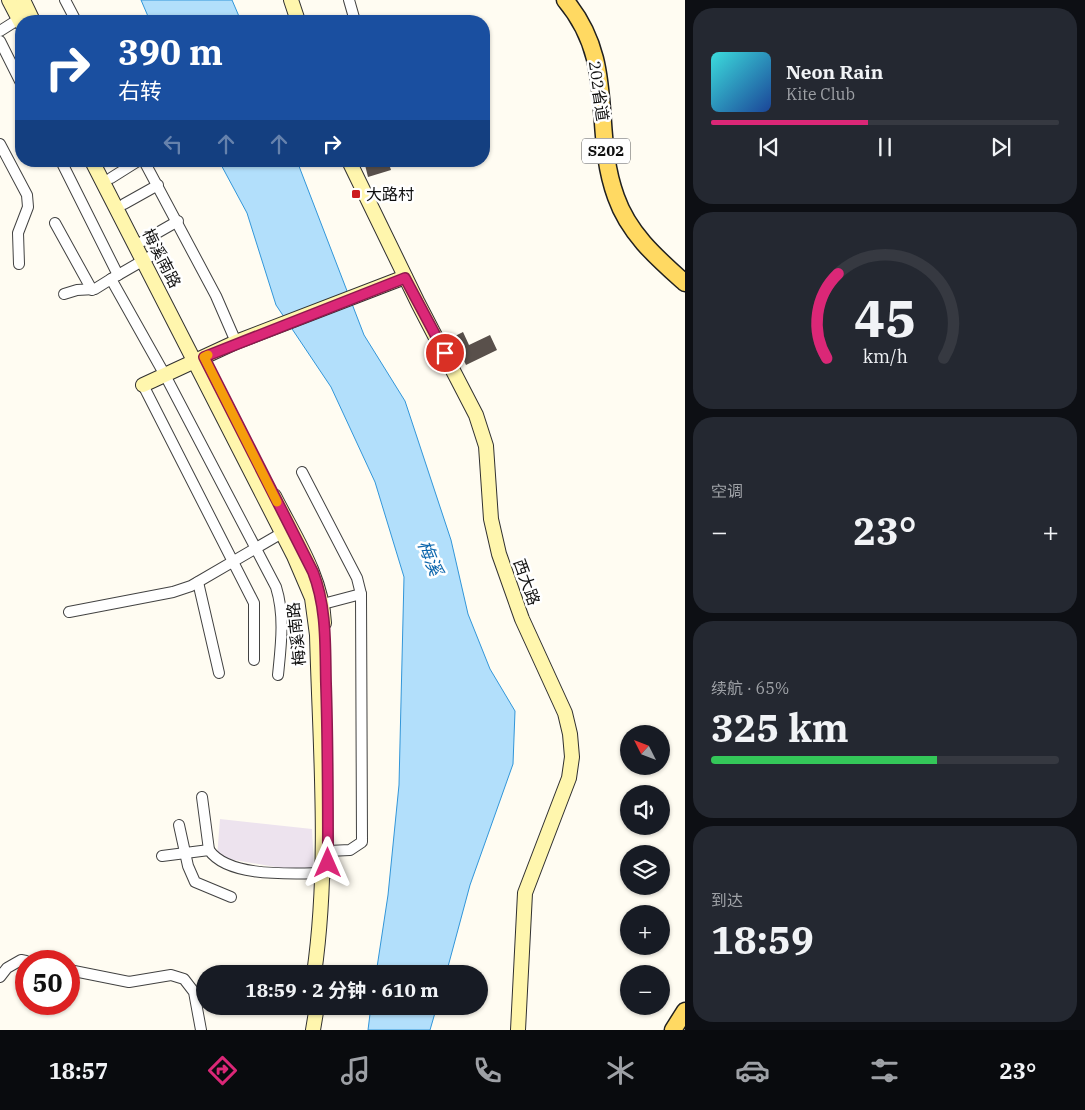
<!DOCTYPE html>
<html lang="zh">
<head>
<meta charset="utf-8">
<style>
  :root { --surface:#171b24; --page:#242831; --text:#f1f3f6; --muted:#9ea1a6; --line:#363941; --accent:#db2777 }
  body { margin:0; font-family:"IBM Plex Serif","Noto Sans SC",serif; background:var(--page); color:var(--text); height:100vh; display:flex; flex-direction:column; font-size:19px; white-space:nowrap }
  * { box-sizing:border-box; margin:0 }
  p { font-size:16px; color:var(--muted) }
  .icon { flex:none; width:28px; height:28px; fill:none; stroke:currentColor; stroke-width:2; stroke-linecap:round; stroke-linejoin:round }
  .map { position:relative; flex:1; overflow:hidden }
  .sheet { display:flex; flex-direction:column; gap:8px; padding:8px; background:#0d0f14; width:400px }
  .sheet>* { flex:none }
  .top-card { position:absolute; left:15px; top:15px; width:475px; height:152px; border-radius:20px; box-shadow:0 1px 4px #0004; background:#1a4fa0; color:#fff; overflow:hidden }
  .needle { width:32px; rotate:312deg }
  .tools { position:absolute; left:620px; top:725px; display:grid; gap:10px }
  .tools a { display:grid; place-items:center; width:50px; height:50px; border-radius:50%; background:var(--surface); box-shadow:0 1px 4px #0004; font-size:25px }
  .speed { position:absolute; left:15px; top:950px; display:flex; gap:10px; font-size:25px; font-weight:700; text-align:center }
  .speed>* { display:grid; place-content:center; width:65px; height:65px; border-radius:50%; background:var(--surface); box-shadow:0 1px 4px #0004; line-height:1 }
  .speed .limit { border:8px solid #d22; background:#fff; color:#111 }
  .pin { position:absolute; display:grid; place-items:center; width:42px; height:42px; color:#fff; margin:-21px; border:2px solid #fff; border-radius:50%; box-shadow:0 1px 5px #0007 }
  .me { position:absolute; width:55px; margin:-28px; rotate:0deg; stroke-linejoin:round; filter:drop-shadow(0 0 4px #0008) }
  .turn { display:flex; align-items:center; gap:18px; height:105px; padding:0 20px; font-size:22px }
  .turn .icon { width:65px; height:65px; stroke-width:2.5 }
  .turn b { display:block; font-size:35px; line-height:42px }
  .lanes { display:flex; align-items:center; height:48px; padding:0 20px; background:#0003; justify-content:center; gap:25px; direction:ltr }
  .lanes .off { opacity:.35 }
  .big { font-size:38px; font-weight:700; line-height:1.1 }
  .sheet .tile { flex:1; display:flex; flex-direction:column; justify-content:center; gap:8px; min-width:0; padding:0 18px; border-radius:20px; background:var(--page) }
  .sheet .dial { align-items:center; gap:0 }
  .dial svg { height:130px; overflow:visible; fill:none; stroke:var(--line); stroke-width:7; stroke-linecap:round; text-anchor:middle }
  .dial text { fill:var(--text); stroke:none }
  .song { display:flex; align-items:center; gap:15px }
  .cover { width:60px; height:60px; border-radius:8px; background:linear-gradient(135deg,hsl(180 70% 55%),hsl(220 70% 35%)) }
  .played { height:5px; border-radius:2px; background:linear-gradient(90deg,var(--accent) 45%,var(--line) 45%) }
  .keys { display:flex; justify-content:space-around; direction:ltr }
  .heat { display:flex; justify-content:space-between; align-items:center; font-size:28px; direction:ltr }
  .charge { height:8px; border-radius:4px; background:linear-gradient(90deg,#34c759 65%,var(--line) 0) }
  .trip { position:absolute; left:196px; top:965px; width:292px; height:50px; border-radius:25px; background:var(--surface); box-shadow:0 1px 4px #0004; font-weight:700; line-height:50px; text-align:center }
  .menu { display:flex; height:80px; justify-content:space-around; align-items:center; background:#090b0e; color:var(--muted) }
  .menu .icon { width:35px; height:35px }
  .menu .on { color:var(--accent) }
  .menu b { font-size:22px; color:var(--text) }
  main { display:flex; flex:1; min-height:0 }
  .map>svg:first-child { display:block }
  .industrial { fill:#ede3ee }
  .water { fill:#b2dffb; stroke:#3296d9 }
  .building { fill:#59504b }
  .lines { fill:none; stroke-linecap:round; stroke-linejoin:round }
  .street-casing { stroke:#424242; stroke-width:12 }
  .secondary-casing { stroke:#313131; stroke-width:16 }
  .primary-casing { stroke:#202020; stroke-width:19 }
  .street { stroke:#fff; stroke-width:10 }
  .secondary { stroke:#fff6ad; stroke-width:14 }
  .primary { stroke:#ffd962; stroke-width:16 }
  .route-casing { stroke:#8e194d; stroke-width:12 }
  .route { stroke:#db2777; stroke-width:9 }
  .slow { stroke:#f59e0b; stroke-width:9 }
  .poi-dot { fill:#cc1b23; stroke:#fff; stroke-width:2 }
  .labels { text-anchor:middle; stroke-width:5; stroke-linejoin:round; paint-order:stroke }
  .shield { fill:#fff; stroke:#575757; stroke-width:1 }
  .shield-label { font-size:15px; font-weight:bold; fill:#0f0f0f }
  .street-label { font-size:16px; fill:#0f0f0f; stroke:#fff }
  .poi-label { font-size:16px; fill:#0f0f0f; stroke:#fff; text-anchor:start }
  .water-label { font-size:18px; font-style:italic; fill:#0d67ad; stroke:#fff }
</style>
</head>
<body>
<main>
<div class="map">
<svg width="685" height="1030" viewBox="0 0 685 1030">
  <rect width="100%" height="100%" fill="#fffcf2"/>
  <polygon class="industrial" points="220,819 312,829 314,868 287,869 217,857"/>
  <g class="water">
    <polygon points="141,0 232,0 241,21 150,21"/>
    <polygon points="219,161 297,161 364,335 405,401 451,540 468,614 490,669 515,711 513,764 470,885 446,974 376,974 388,895 399,785 404,577 375,482 331,387 276,305 247,213"/>
    <polygon points="371,1006 437,1006 430,1030 368,1030"/>
  </g>
  <g class="building">
    <polygon points="364,161 388,161 391,170 368,177"/>
    <polygon points="463,332 469,345 490,335 497,350 466,365 453,337"/>
  </g>
  <g class="lines">
    <defs>
      <g id="street">
        <polyline points="65,0 76,21"/>
        <polyline points="349,0 355,21"/>
        <polyline points="0,31 19,19"/>
        <polyline points="0,41 21,83"/>
        <polyline points="0,144 27,195 28,207 18,233 19,264"/>
        <polyline points="61,161 118,275"/>
        <polyline points="144,161 216,296 236,342"/>
        <polyline points="111,178 138,161"/>
        <polyline points="124,204 158,185"/>
        <polyline points="55,223 92,290"/>
        <polyline points="143,241 178,221"/>
        <path d="M151,256L111,279L166,377L276,587C285,616 281,645 278,675"/>
        <polyline points="64,294 77,290 95,289 111,279"/>
        <polyline points="143,385 254,603 254,660"/>
        <polyline points="302,472 357,578 361,594 362,842 350,850 328,851"/>
        <polyline points="198,582 219,673"/>
        <polyline points="323,604 361,594"/>
        <polyline points="69,612 173,592 191,586 282,533"/>
        <polyline points="202,797 209,850"/>
        <polyline points="179,825 188,866 195,882 231,897"/>
        <path d="M162,856L209,850C229,879 296,873 328,873"/>
        <polyline points="69,970 129,982 171,975 184,979 194,992 201,1030"/>
        <polyline points="0,977 7,968 21,960 26,961"/>
      </g>
      <g id="secondary">
        <polyline points="9,0 21,23"/>
        <polyline points="23,0 33,21"/>
        <polyline points="291,0 298,21"/>
        <path d="M92,161L294,556L312,598L317,635C320,747 330,862 314,974"/>
        <polyline points="349,161 418,303 476,415 486,446 491,519 499,554 522,619 565,713 570,734 572,757 569,778 525,893 518,1030"/>
        <polyline points="143,385 236,342 405,277"/>
        <path d="M274,496C294,536 322,577 324,623"/>
        <polyline points="313,1030 317,1006"/>
      </g>
      <g id="primary">
        <path d="M565,0C618,63 591,129 616,197C629,234 657,258 685,283"/>
        <polyline points="673,1030 685,1011"/>
      </g>
    </defs>
    <use href="#street" class="street-casing"/>
    <use href="#secondary" class="secondary-casing"/>
    <use href="#primary" class="primary-casing"/>
    <use href="#street" class="street"/>
    <use href="#secondary" class="secondary"/>
    <use href="#primary" class="primary"/>
  </g>
  <g class="lines">
    <defs>
      <path id="route" d="M328,863C328,803 328,744 326,684C325,646 327,608 313,572L204,357L405,278L445,353"/>
    </defs>
    <use href="#route" class="route-casing"/>
    <use href="#route" class="route"/>
    <polyline class="slow" points="208,355 204,357 277,502"/>
  </g>
  <rect class="poi-dot" x="351" y="189" width="10" height="10" rx="2.5"/>
  <g class="labels">
    <rect class="shield" x="582" y="138.5" width="48" height="25" rx="4"/>
    <g class="shield-label">
      <text x="606" y="156">S202</text>
    </g>
    <g class="street-label">
      <text transform="translate(599 91) rotate(82)" y="6">202省道</text>
      <text transform="translate(162 258) rotate(63)" y="6">梅溪南路</text>
      <text transform="translate(527 582) rotate(70)" y="6">西大路</text>
      <text transform="translate(296 634) rotate(-96)" y="6">梅溪南路</text>
    </g>
    <g class="poi-label">
      <text x="366" y="200">大路村</text>
    </g>
    <g class="water-label">
      <text transform="translate(430 558) rotate(68)" y="6">梅溪</text>
    </g>
  </g>
</svg>
<div class="tools">
<a><svg class="needle" viewBox="-14 -14 28 28"><path d="M0-13l5 13h-10z" fill="#e53935"/><path d="M0 13l5-13h-10z" fill="#9ea1a6"/></svg></a>
<a><svg class="icon" aria-label="sound" viewBox="0 0 24 24"><path d="M4 9h4l5-4v14l-5-4H4zM17 9q2 3 0 6"/></svg></a>
<a><svg class="icon" aria-label="layers" viewBox="0 0 24 24"><path d="M12 4l9 5-9 5-9-5zM3 14l9 5 9-5"/></svg></a>
<a>+</a>
<a>−</a>
</div>
<div class="speed"><div class="limit">50</div></div>
<div class="pin" style="left:445px;top:353px;background:#d93025"><svg class="icon" aria-label="arrive" viewBox="0 0 24 24"><path d="M6 21V4h12l-3 4 3 4H6"/></svg></div>
<svg class="me" style="left:328px;top:863px" viewBox="-20 -20 40 40"><path d="M0-17L14 15 0 8-14 15z" fill="#db2777" stroke="#fff" stroke-width="4"/></svg>
<div class="trip">18:59 · 2 分钟 · 610 m</div>
<div class="top-card">
<div class="turn"><svg class="icon" aria-label="right" viewBox="0 0 24 24"><path d="M7 20v-9h11M14 6l5 5-5 5"/></svg><div><b>390 m</b>右转</div></div>
<div class="lanes"><svg class="icon off" aria-label="left" viewBox="0 0 24 24"><path d="M17 20v-9H6M10 6l-5 5 5 5"/></svg><svg class="icon off" aria-label="ahead" viewBox="0 0 24 24"><path d="M12 20V5M6 11l6-6 6 6"/></svg><svg class="icon off" aria-label="ahead" viewBox="0 0 24 24"><path d="M12 20V5M6 11l6-6 6 6"/></svg><svg class="icon" aria-label="right" viewBox="0 0 24 24"><path d="M7 20v-9h11M14 6l5 5-5 5"/></svg></div>
</div>
</div>
<section class="sheet">
<div class="tile">
<div class="song"><i class="cover"></i><div><b>Neon Rain</b><p>Kite Club</p></div></div>
<div class="played"></div>
<div class="keys"><svg class="icon" aria-label="previous" viewBox="0 0 24 24"><path d="M18 5L8 12l10 7zM5 5v14"/></svg><svg class="icon" aria-label="pause" viewBox="0 0 24 24"><path d="M8 5v14M16 5v14"/></svg><svg class="icon" aria-label="next" viewBox="0 0 24 24"><path d="M6 5l10 7-10 7zM19 5v14"/></svg></div>
</div>
<div class="tile dial"><svg viewBox="0 0 100 80">
<path d="M14 69A42 42 0 1 1 86 69"/>
<path d="M14 69A42 42 0 0 1 21 17" stroke="#db2777"/>
<text x="50" y="56" font-size="32" font-weight="700">45</text>
<text x="50" y="72" font-size="11">km/h</text>
</svg></div>
<div class="tile"><p>空调</p>
<div class="heat"><a>−</a><b class="big">23°</b><a>+</a></div>
</div>
<div class="tile"><p>续航 · 65%</p><b class="big">325 km</b><div class="charge"></div></div>
<div class="tile"><p>到达</p><b class="big">18:59</b></div>
</section>
</main>
<nav class="menu">
<b>18:57</b>
<svg class="icon on" aria-label="directions" viewBox="0 0 24 24"><path d="M12 3l9 9-9 9-9-9zM9 14v-3h6M13 9l2 2-2 2"/></svg>
<svg class="icon" aria-label="music" viewBox="0 0 24 24"><path d="M9 18V5l10-2v13"/><circle cx="6" cy="18" r="3"/><circle cx="16" cy="16" r="3"/></svg>
<svg class="icon" aria-label="phone" viewBox="0 0 24 24"><path d="M5 4h4l2 5-3 2q2 4 5 5l2-3 5 2v4C11 20 4 13 5 4z"/></svg>
<svg class="icon" aria-label="climate" viewBox="0 0 24 24"><path d="M12 3v18M4 7l16 10M4 17L20 7"/></svg>
<svg class="icon" aria-label="car" viewBox="0 0 24 24"><path d="M5 17H2v-5l4-1 3-4h7l3 4 3 1v5h-3M9 17h6M6 11h13"/><circle cx="7" cy="17" r="2"/><circle cx="17" cy="17" r="2"/></svg>
<svg class="icon" aria-label="filters" viewBox="0 0 24 24"><path d="M4 7h16M4 17h16"/><circle cx="9" cy="7" r="2"/><circle cx="15" cy="17" r="2"/></svg>
<b>23°</b>
</nav>
</body>
</html>
